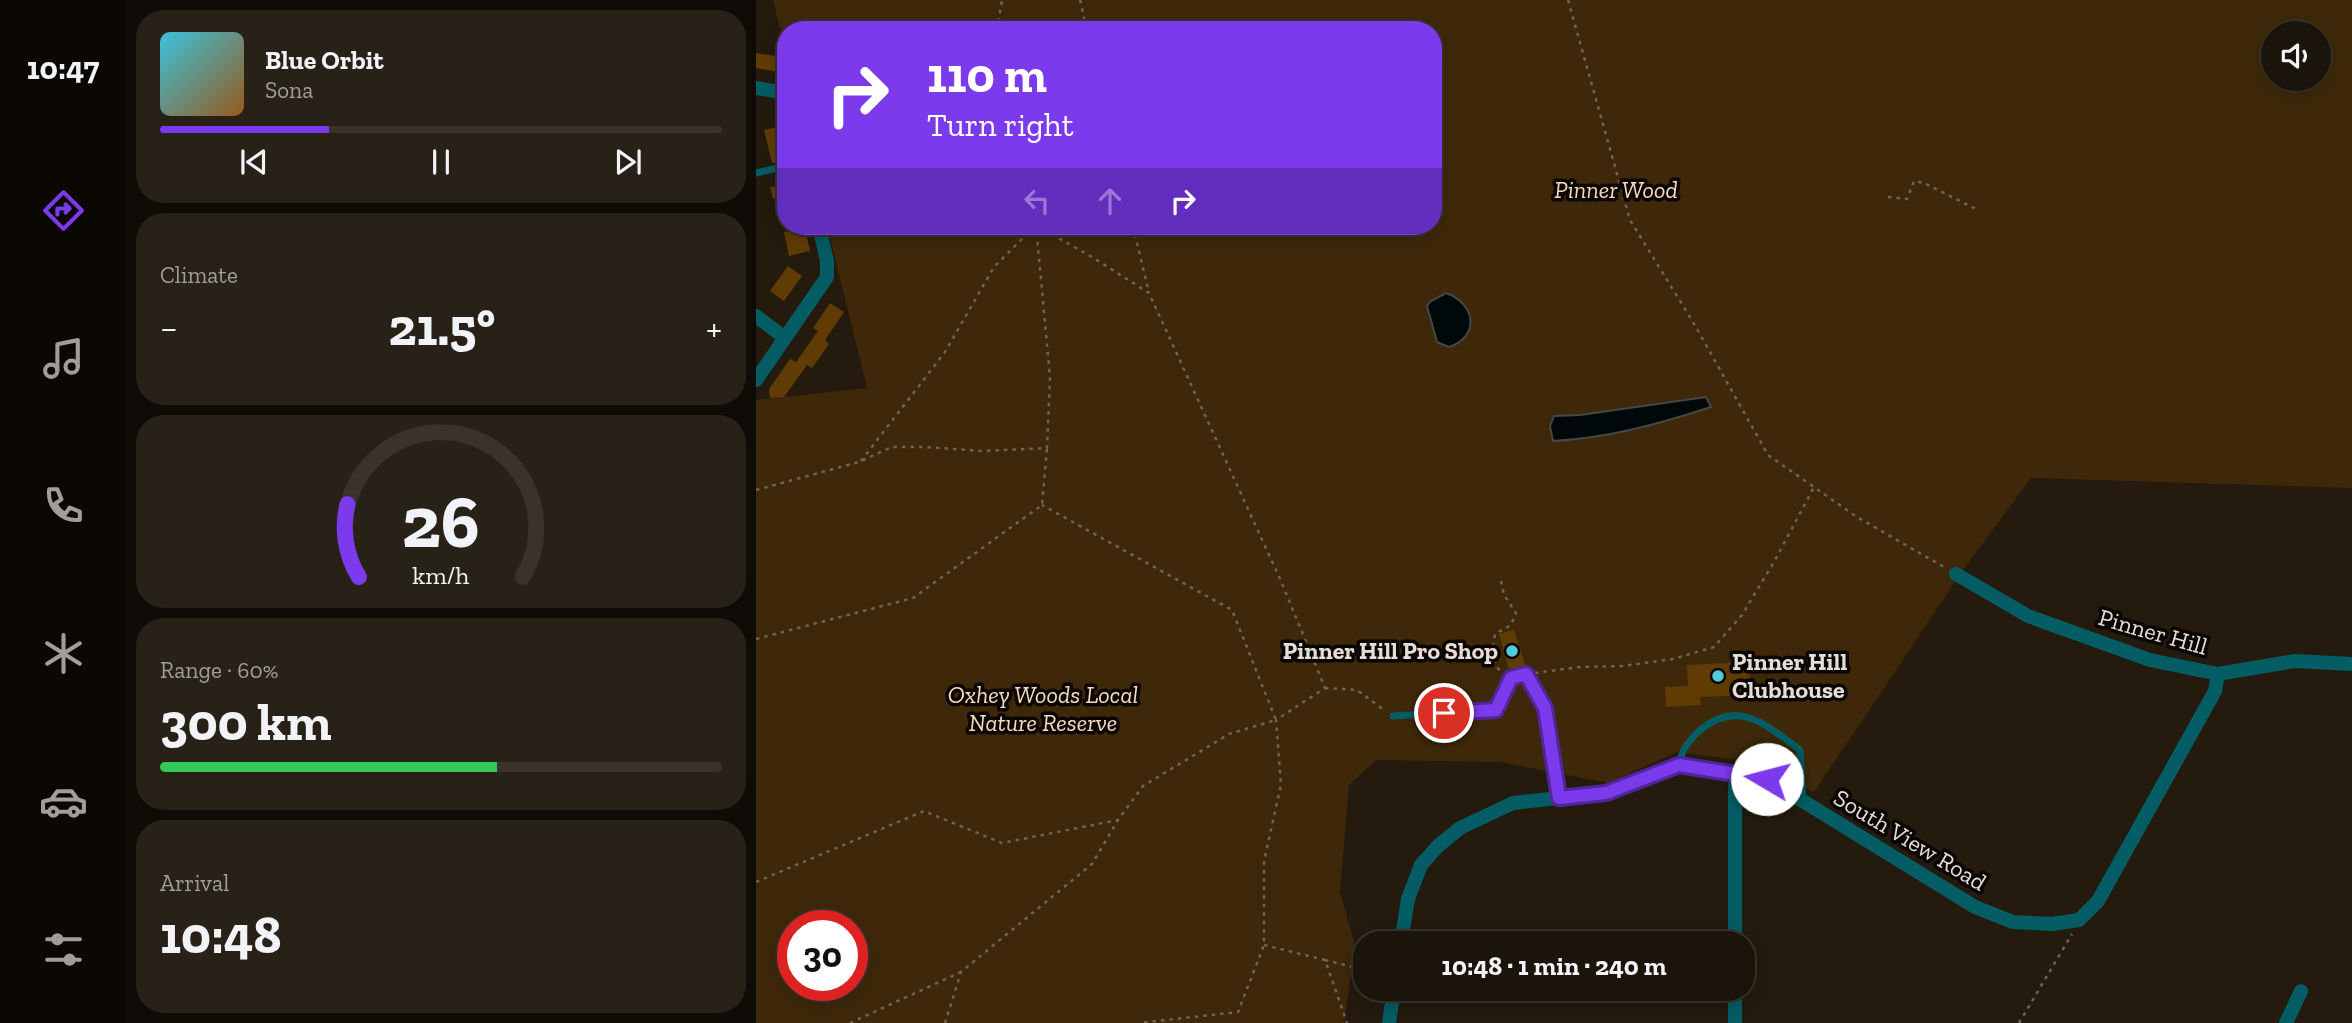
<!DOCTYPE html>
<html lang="en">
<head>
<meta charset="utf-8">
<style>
  :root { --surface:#1b140a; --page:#282118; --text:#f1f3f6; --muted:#a09e9c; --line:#39332b; --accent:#7c3aed }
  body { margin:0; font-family:"Zilla Slab",serif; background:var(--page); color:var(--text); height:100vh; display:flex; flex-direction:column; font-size:26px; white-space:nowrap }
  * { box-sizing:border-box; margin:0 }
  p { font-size:23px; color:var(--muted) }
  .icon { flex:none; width:38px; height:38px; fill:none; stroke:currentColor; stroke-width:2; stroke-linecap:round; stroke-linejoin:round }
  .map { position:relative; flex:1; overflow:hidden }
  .details { display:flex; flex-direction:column; gap:10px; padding:10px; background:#0f0b06; width:630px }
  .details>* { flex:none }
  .hud { position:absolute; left:21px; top:21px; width:665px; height:214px; border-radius:28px; box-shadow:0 4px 18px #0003,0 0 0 2px var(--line); background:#7c3aed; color:#fff; overflow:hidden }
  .buttons { position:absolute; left:1505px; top:21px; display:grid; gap:14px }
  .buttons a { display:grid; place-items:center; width:70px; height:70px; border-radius:50%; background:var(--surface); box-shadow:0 4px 18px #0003,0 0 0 2px var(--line); font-size:35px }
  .speed { position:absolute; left:21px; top:910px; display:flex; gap:14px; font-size:35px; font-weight:700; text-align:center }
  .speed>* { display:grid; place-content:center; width:91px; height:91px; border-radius:50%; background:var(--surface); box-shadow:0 4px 18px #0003,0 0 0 2px var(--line); line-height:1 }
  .speed .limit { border:10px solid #d22; background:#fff; color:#111 }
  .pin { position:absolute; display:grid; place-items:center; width:60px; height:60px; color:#fff; margin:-30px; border:4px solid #fff; border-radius:50%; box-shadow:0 2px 7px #0007 }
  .me { position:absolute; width:77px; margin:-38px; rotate:278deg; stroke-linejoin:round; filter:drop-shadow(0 0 5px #0008) }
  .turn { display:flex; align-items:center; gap:24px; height:147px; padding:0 35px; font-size:32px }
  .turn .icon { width:91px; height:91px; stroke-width:2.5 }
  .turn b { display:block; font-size:49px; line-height:60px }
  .lanes { display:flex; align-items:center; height:66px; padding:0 35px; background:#0003; justify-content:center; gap:35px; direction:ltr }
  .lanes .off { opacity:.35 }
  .big { font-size:52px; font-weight:800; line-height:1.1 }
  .details .card { flex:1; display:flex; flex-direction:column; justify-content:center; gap:10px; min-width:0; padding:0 24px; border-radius:28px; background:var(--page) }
  .details .dial { align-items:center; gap:0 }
  .dial svg { height:182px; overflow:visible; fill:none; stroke:var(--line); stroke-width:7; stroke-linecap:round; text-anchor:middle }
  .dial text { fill:var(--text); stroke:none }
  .song { display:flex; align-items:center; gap:21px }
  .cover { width:84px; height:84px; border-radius:10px; background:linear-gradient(135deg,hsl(190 70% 55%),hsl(30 70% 35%)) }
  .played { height:7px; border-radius:4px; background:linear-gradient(90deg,var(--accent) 30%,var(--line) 30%) }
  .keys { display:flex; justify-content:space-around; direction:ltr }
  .heat { display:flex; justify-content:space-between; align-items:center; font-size:38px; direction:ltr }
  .charge { height:10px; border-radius:5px; background:linear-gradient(90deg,#34c759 60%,var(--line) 0) }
  .trip { position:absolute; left:597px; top:931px; width:402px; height:70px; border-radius:28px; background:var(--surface); box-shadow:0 4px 18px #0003,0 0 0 2px var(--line); font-weight:800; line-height:70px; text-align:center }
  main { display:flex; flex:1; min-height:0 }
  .tabs { display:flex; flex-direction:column; width:126px; justify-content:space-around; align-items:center; background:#0b0804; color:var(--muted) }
  .tabs .icon { width:49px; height:49px }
  .tabs .on { color:var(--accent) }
  .tabs b { font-size:32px; color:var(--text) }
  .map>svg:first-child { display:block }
  .green { fill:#3e2809; fill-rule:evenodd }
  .water { fill:#00080a; stroke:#454847; stroke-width:2 }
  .building { fill:#603c04 }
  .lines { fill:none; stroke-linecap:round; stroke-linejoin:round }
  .path { stroke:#6c6359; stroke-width:2.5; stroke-dasharray:3.5 5; stroke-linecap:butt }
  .service { stroke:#045c64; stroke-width:7 }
  .minor { stroke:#045c64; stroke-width:14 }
  .route-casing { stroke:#51269a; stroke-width:18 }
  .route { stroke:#7c3aed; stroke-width:12 }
  .poi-dot { fill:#52cbd9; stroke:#0a0603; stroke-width:2.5 }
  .labels { text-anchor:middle; stroke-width:7; stroke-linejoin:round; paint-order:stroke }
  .park-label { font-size:24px; font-style:italic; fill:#f8dbbb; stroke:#0a0603 }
  .street-label { font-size:24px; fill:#e5ded6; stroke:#0a0603 }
  .poi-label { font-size:24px; font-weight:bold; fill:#e5ded6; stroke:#0a0603; text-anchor:end }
</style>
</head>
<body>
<main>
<nav class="tabs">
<b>10:47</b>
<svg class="icon on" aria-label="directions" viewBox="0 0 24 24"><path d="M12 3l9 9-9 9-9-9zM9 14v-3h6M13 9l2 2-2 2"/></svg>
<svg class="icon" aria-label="music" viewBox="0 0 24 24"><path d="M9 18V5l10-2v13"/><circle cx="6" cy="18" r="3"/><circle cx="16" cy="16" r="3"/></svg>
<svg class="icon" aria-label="phone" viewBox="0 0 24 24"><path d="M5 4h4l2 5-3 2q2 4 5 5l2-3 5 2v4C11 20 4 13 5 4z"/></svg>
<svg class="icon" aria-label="climate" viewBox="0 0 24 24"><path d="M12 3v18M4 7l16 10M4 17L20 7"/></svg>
<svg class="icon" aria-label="car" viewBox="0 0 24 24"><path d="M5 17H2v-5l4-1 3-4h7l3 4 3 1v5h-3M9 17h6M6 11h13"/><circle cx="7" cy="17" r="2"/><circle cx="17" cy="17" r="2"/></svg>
<svg class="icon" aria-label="filters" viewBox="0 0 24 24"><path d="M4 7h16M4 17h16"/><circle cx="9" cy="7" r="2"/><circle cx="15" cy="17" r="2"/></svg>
</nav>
<section class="details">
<div class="card">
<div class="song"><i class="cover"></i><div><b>Blue Orbit</b><p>Sona</p></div></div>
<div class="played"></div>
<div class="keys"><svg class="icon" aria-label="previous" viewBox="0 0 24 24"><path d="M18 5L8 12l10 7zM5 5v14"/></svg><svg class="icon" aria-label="pause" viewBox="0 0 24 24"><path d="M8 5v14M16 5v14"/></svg><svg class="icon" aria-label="next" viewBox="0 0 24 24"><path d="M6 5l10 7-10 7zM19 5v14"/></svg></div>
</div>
<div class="card"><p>Climate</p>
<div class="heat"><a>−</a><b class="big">21.5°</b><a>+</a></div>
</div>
<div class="card dial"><svg viewBox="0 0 100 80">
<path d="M14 69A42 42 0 1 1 86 69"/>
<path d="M14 69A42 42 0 0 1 9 37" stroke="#7c3aed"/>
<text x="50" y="56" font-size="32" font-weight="700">26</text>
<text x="50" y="72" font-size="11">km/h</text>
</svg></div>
<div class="card"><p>Range · 60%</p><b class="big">300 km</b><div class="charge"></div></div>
<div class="card"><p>Arrival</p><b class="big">10:48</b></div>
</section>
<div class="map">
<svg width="1596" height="1023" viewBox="0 0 1596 1023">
  <rect width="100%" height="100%" fill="#241a0e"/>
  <path class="green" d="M17,0H1596V488L1275,478L1210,566L1058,792L999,762L921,752L852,783L744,762L620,760L593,785L584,892L599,945L588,1023H0V400L111,388L71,226H677V30H30V54ZM1517,33H1563V79H1517ZM37,926H96V985H37Z"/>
  <g class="water">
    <path d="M690,293C719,303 725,336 693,347L681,342L671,306L675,301Z"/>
    <path d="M950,397L955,407C903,424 852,438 797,441L794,426L798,416L824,415Z"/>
  </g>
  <g class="building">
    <polygon points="0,53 26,57 23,72 0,68"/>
    <polygon points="21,127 22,131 24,130 30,160 16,163 8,130"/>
    <polygon points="30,172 30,204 26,205 24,197 17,199 14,187 21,186 19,175"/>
    <polygon points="49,228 54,251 33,256 28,232"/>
    <polygon points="32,266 46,276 28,301 14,291"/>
    <polygon points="74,303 88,312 69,340 73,344 56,368 51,365 28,397 14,398 13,389 34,359 40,362 62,331 57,328"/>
    <polygon points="758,630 770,668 754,672 743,634"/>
    <polygon points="993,662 995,695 944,697 945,705 910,707 909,687 932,686 931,665"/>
  </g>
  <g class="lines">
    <g class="path">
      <polyline points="324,0 331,30"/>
      <polyline points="812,0 874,220 937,322 1012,455 1101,517 1188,567"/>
      <polyline points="241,30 246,0"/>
      <polyline points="1132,197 1151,199 1158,181 1168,183 1222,210"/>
      <polyline points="281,226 336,257 393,293 525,581 569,688 520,720 525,785 508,861 508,945 482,1012 383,1023"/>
      <polyline points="377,226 393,293"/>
      <polyline points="105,461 189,352 238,267 279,226"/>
      <polyline points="0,490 103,462 136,447 169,447 226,451 291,448 294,377 280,226"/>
      <path d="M745,581L748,595L760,613L755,625L739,634C737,648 733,663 746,672"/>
      <polyline points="0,639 157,598 286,505 291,448"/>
      <polyline points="629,646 638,657 648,657 676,649 709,659 736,654"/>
      <polyline points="779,673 823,667 867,666 917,659 958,647 986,615 1018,562 1058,487"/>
      <polyline points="569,688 601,690 628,710"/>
      <polyline points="0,882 168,811 246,843 362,820"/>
      <polyline points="508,945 569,960 591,1023"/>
      <polyline points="569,960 609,970"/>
      <polyline points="94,1023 205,972"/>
      <polyline points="189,1023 205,972 336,864 362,820 387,786 473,734 520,720 476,610 286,505"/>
      <polyline points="1263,1023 1316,934"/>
    </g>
    <g class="service">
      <polyline points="0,173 30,166"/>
      <polyline points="637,716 739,710 755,678 770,674 789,708 803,798"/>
      <path d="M923,765C925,751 932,742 942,732C982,697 1010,725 1044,750L1047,802"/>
    </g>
    <g class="minor">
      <polyline points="0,88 30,93"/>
      <polyline points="0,316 29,338"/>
      <polyline points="0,380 71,277 71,261 63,226"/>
      <polyline points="1200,574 1272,616 1394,660 1462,674 1539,661 1596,664"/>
      <polyline points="645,943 652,899 665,865 682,846 704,828 757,803 850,793 923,765 1011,779 1219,907 1257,922 1296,924 1323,920 1342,901 1459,691 1462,674"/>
      <polyline points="979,943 979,775"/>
      <polyline points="979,989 979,1023"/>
      <polyline points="633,1023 638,989"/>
      <polyline points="1530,1023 1545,991"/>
    </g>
  </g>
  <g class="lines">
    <defs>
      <polyline id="route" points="688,713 740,710 755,678 770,674 789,708 803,798 850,793 923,765 1011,779"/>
    </defs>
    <use href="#route" class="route-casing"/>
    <use href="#route" class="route"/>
  </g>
  <g class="poi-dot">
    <circle cx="756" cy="651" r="7"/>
    <circle cx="962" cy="676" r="7"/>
  </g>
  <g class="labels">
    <g class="park-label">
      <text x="860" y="198">Pinner Wood</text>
      <text x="287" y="703">Oxhey Woods Local<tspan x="287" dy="28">Nature Reserve</tspan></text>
    </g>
    <g class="street-label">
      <text transform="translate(1397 632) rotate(16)" y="8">Pinner Hill</text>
      <text transform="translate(1154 840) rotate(31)" y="8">South View Road</text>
    </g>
    <g class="poi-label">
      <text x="742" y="659">Pinner Hill Pro Shop</text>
      <text x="976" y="670" text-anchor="start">Pinner Hill<tspan x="976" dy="28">Clubhouse</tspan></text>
    </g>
  </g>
</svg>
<div class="buttons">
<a><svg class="icon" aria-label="sound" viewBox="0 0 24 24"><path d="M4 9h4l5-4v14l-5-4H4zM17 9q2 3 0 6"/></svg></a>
</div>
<div class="speed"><div class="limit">30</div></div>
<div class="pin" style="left:688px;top:713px;background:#d93025"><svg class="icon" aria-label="arrive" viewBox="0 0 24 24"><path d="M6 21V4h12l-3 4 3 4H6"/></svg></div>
<svg class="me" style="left:1011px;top:779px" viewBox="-20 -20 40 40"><circle r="19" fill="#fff"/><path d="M0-13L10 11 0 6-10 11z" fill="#7c3aed"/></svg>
<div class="trip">10:48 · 1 min · 240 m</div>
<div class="hud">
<div class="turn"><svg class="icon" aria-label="right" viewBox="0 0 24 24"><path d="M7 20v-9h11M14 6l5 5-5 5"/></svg><div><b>110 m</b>Turn right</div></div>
<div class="lanes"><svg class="icon off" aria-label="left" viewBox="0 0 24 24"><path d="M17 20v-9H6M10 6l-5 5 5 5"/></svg><svg class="icon off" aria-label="ahead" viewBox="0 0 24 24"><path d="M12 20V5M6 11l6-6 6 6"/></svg><svg class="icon" aria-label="right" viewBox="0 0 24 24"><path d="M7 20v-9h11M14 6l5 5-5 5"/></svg></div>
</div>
</div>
</main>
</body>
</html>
